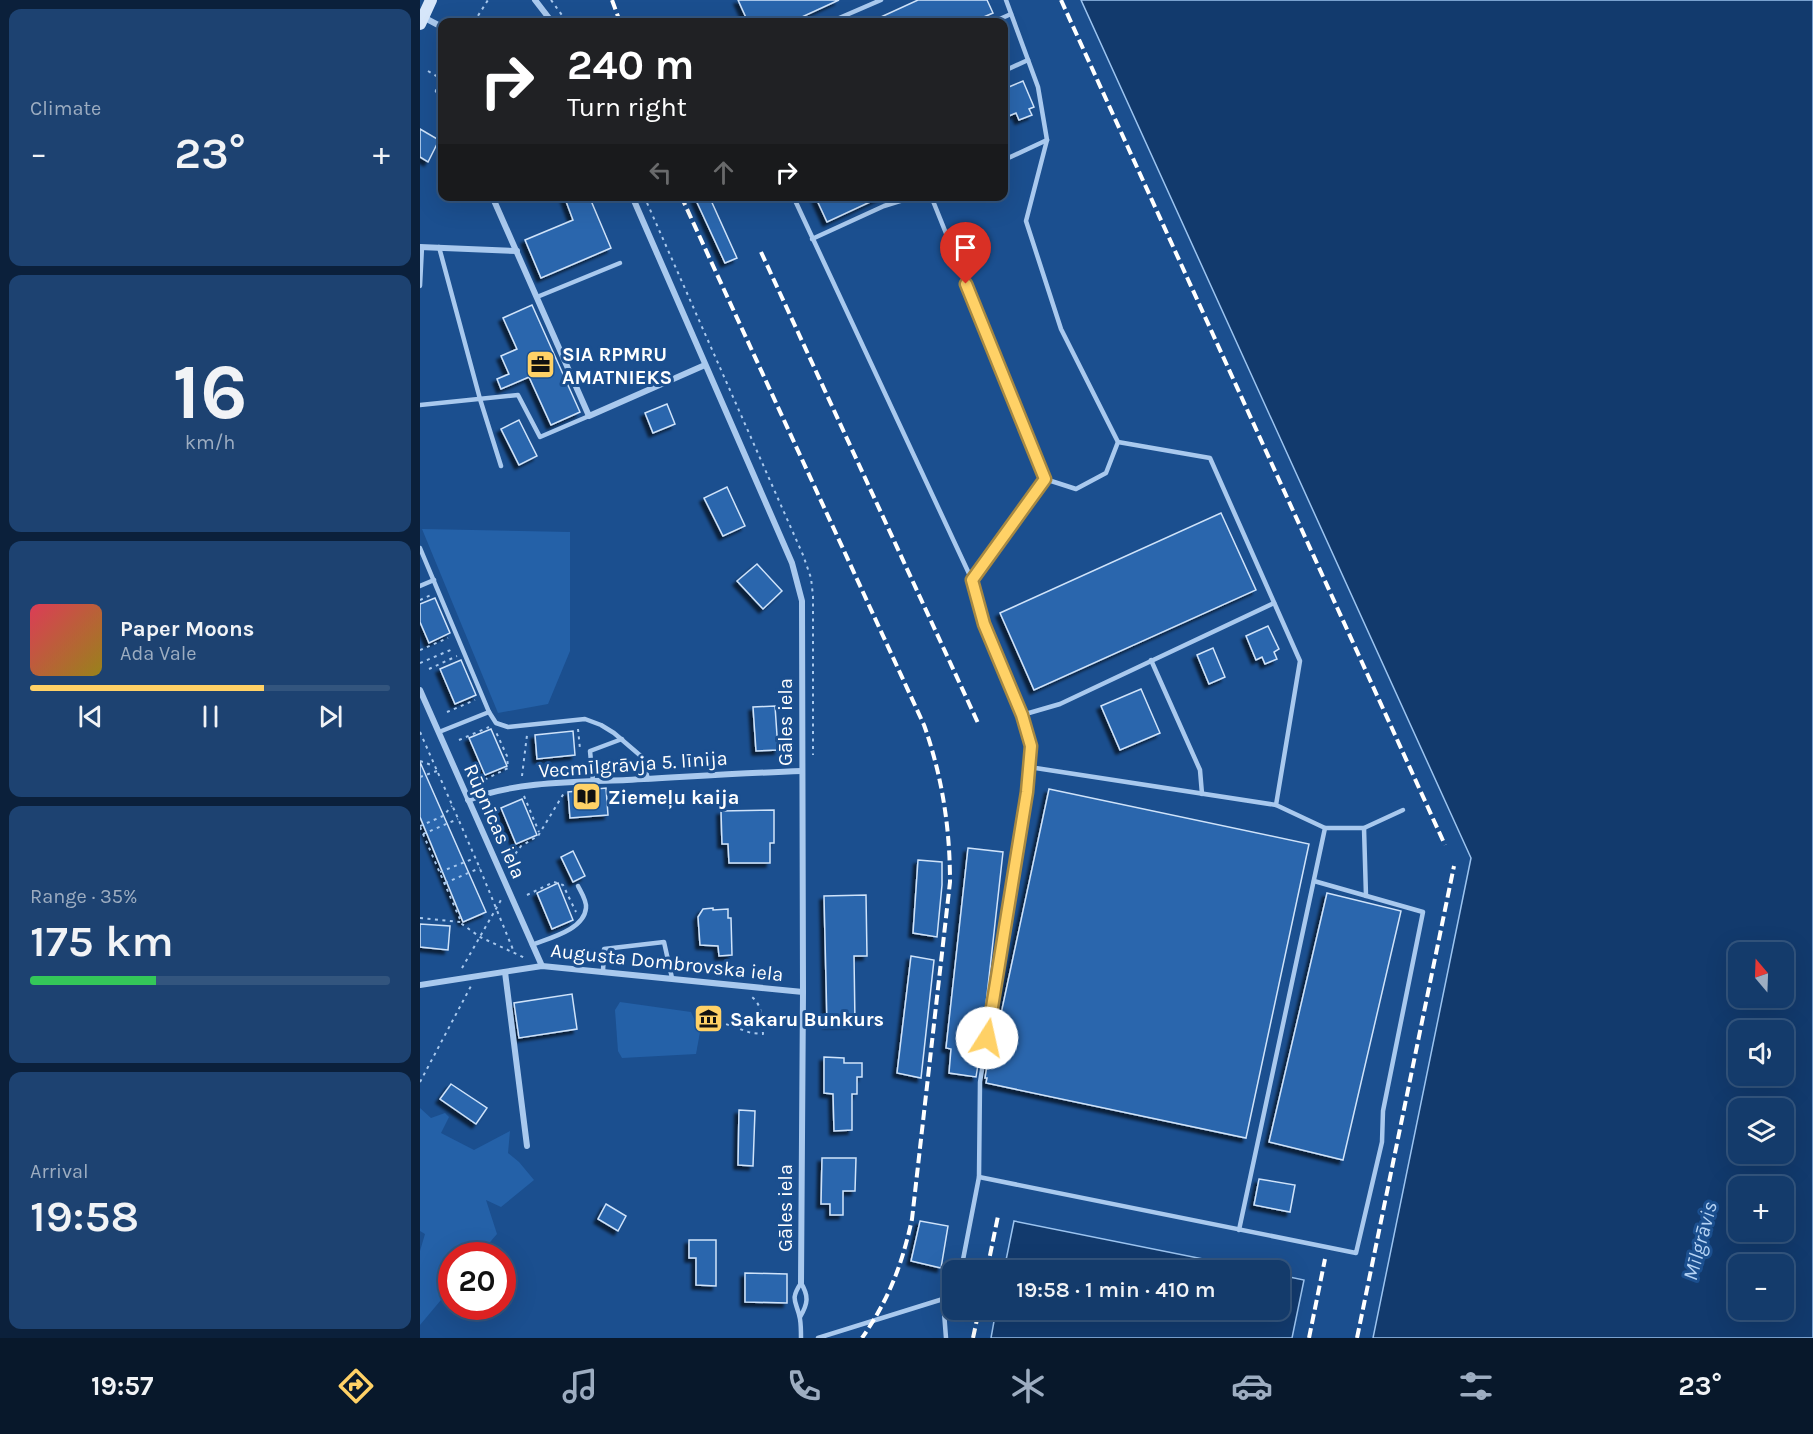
<!DOCTYPE html>
<html lang="en">
<head>
<meta charset="utf-8">
<style>
  :root { --surface:#143b6b; --page:#1d4271; --text:#f1f3f6; --muted:#9dadc1; --line:#33557e; --accent:#ffd166 }
  body { margin:0; font-family:Karla,sans-serif; background:var(--page); color:var(--text); height:100vh; display:flex; flex-direction:column; font-size:22px; white-space:nowrap }
  * { box-sizing:border-box; margin:0 }
  p { font-size:20px; color:var(--muted) }
  .icon { flex:none; width:33px; height:33px; fill:none; stroke:currentColor; stroke-width:2; stroke-linecap:round; stroke-linejoin:round }
  .map { position:relative; flex:1; overflow:hidden }
  .side { display:flex; flex-direction:column; gap:9px; padding:9px; background:#0b203b; width:420px }
  .side>* { flex:none }
  .guide { position:absolute; left:18px; top:18px; width:570px; height:183px; border-radius:12px; box-shadow:0 6px 24px #0002,0 0 0 2px var(--line); background:#202124; color:#fff; overflow:hidden }
  .needle { width:39px; rotate:341deg }
  .tools { position:absolute; left:1308px; top:942px; display:grid; gap:12px }
  .tools a { display:grid; place-items:center; width:66px; height:66px; border-radius:12px; background:var(--surface); box-shadow:0 6px 24px #0002,0 0 0 2px var(--line); font-size:30px }
  .speed { position:absolute; left:18px; top:1242px; display:flex; gap:12px; font-size:30px; font-weight:700; text-align:center }
  .speed>* { display:grid; place-content:center; width:78px; height:78px; border-radius:50%; background:var(--surface); box-shadow:0 6px 24px #0002,0 0 0 2px var(--line); line-height:1 }
  .speed .limit { border:9px solid #d22; background:#fff; color:#111 }
  .pin { position:absolute; display:grid; place-items:center; width:51px; height:51px; color:#fff; margin:-62px -26px; border-radius:50% 50% 50% 0; rotate:-45deg; box-shadow:0 0 6px #0007 }
  .pin .icon { rotate:45deg }
  .me { position:absolute; width:66px; margin:-33px; rotate:10deg; stroke-linejoin:round; filter:drop-shadow(0 0 4px #0008) }
  .turn { display:flex; align-items:center; gap:21px; height:126px; padding:0 30px; font-size:27px }
  .turn .icon { width:78px; height:78px; stroke-width:2.5 }
  .turn b { display:block; font-size:42px; line-height:51px }
  .lanes { display:flex; align-items:center; height:57px; padding:0 30px; background:#0003; justify-content:center; gap:30px; direction:ltr }
  .lanes .off { opacity:.35 }
  .big { font-size:45px; font-weight:600; line-height:1.1 }
  .side .tile { flex:1; display:flex; flex-direction:column; justify-content:center; gap:9px; min-width:0; padding:0 21px; border-radius:12px; background:var(--page) }
  .side .dial { align-items:center; gap:0 }
  .dial b { font-size:78px; line-height:1 }
  .song { display:flex; align-items:center; gap:18px }
  .cover { width:72px; height:72px; border-radius:9px; background:linear-gradient(135deg,hsl(350 70% 55%),hsl(50 70% 35%)) }
  .played { height:6px; border-radius:3px; background:linear-gradient(90deg,var(--accent) 65%,var(--line) 65%) }
  .keys { display:flex; justify-content:space-around; direction:ltr }
  .heat { display:flex; justify-content:space-between; align-items:center; font-size:33px; direction:ltr }
  .charge { height:9px; border-radius:4px; background:linear-gradient(90deg,#34c759 35%,var(--line) 0) }
  .trip { position:absolute; left:522px; top:1260px; width:348px; height:60px; border-radius:12px; background:var(--surface); box-shadow:0 6px 24px #0002,0 0 0 2px var(--line); font-weight:600; line-height:60px; text-align:center }
  .dock { display:flex; height:96px; justify-content:space-around; align-items:center; background:#08182b; color:var(--muted) }
  .dock .icon { width:42px; height:42px }
  .dock .on { color:var(--accent) }
  .dock b { font-size:27px; color:var(--text) }
  main { display:flex; flex:1; min-height:0 }
  .map>svg:first-child { display:block }
  .green { fill:#2461a8 }
  .water { fill:#123a6d; stroke:#9cc4f0; stroke-width:1.5; fill-rule:evenodd }
  .building { fill:#2a66ad; stroke:#cfe3fa; stroke-width:1.5; filter:url(#shadow) }
  .lines { fill:none; stroke-linecap:round; stroke-linejoin:round }
  .path { stroke:#a9c9ee; stroke-width:2; stroke-dasharray:3 4.5; stroke-linecap:butt }
  .lane { stroke:#a9c9ee; stroke-width:4.5 }
  .street { stroke:#a9c9ee; stroke-width:6 }
  .secondary { stroke:#d6e6fa; stroke-width:12 }
  .rail { stroke:#fff; stroke-width:4; stroke-dasharray:10 4.5; stroke-linecap:butt }
  .route-casing { stroke:#a68842; stroke-width:15 }
  .route { stroke:#ffd166; stroke-width:10 }
  .labels { text-anchor:middle; stroke-width:6; stroke-linejoin:round; paint-order:stroke }
  .poi-label { font-size:20px; font-weight:bold; fill:#fff; stroke:#1b4f8f; text-anchor:start }
  .street-label { font-size:20px; fill:#fff; stroke:#1b4f8f }
  .water-label { font-size:21px; font-style:italic; fill:#b5d3f5; stroke:#1b4f8f }
</style>
</head>
<body>
<main>
<section class="side">
<div class="tile"><p>Climate</p>
<div class="heat"><a>−</a><b class="big">23°</b><a>+</a></div>
</div>
<div class="tile dial"><b>16</b><p>km/h</p></div>
<div class="tile">
<div class="song"><i class="cover"></i><div><b>Paper Moons</b><p>Ada Vale</p></div></div>
<div class="played"></div>
<div class="keys"><svg class="icon" aria-label="previous" viewBox="0 0 24 24"><path d="M18 5L8 12l10 7zM5 5v14"/></svg><svg class="icon" aria-label="pause" viewBox="0 0 24 24"><path d="M8 5v14M16 5v14"/></svg><svg class="icon" aria-label="next" viewBox="0 0 24 24"><path d="M6 5l10 7-10 7zM19 5v14"/></svg></div>
</div>
<div class="tile"><p>Range · 35%</p><b class="big">175 km</b><div class="charge"></div></div>
<div class="tile"><p>Arrival</p><b class="big">19:58</b></div>
</section>
<div class="map">
<svg width="1393" height="1338" viewBox="0 0 1393 1338">
  <defs>
    <filter id="shadow"><feDropShadow dx="-4" dy="4" stdDeviation="1.5" flood-color="#0009"/></filter>
  </defs>
  <rect width="100%" height="100%" fill="#1b4f8f"/>
  <g class="green">
    <polygon points="2,529 150,532 150,651 128,704 78,713"/>
    <polygon points="200,1002 271,1012 280,1032 276,1054 202,1058 198,1051 195,1010"/>
    <polygon points="0,1108 11,1118 25,1113 29,1117 21,1133 54,1150 90,1131 88,1153 99,1162 114,1180 81,1207 66,1200 77,1234 59,1255 32,1256 31,1288 0,1325 0,1251 5,1234 0,1231"/>
  </g>
  <g class="water">
    <path d="M661,0H1393V1338H953L1051,858ZM1318,952H1364V998H1318ZM1318,1030H1364V1076H1318ZM1318,1108H1364V1154H1318ZM1318,1186H1364V1232H1318ZM1318,1264H1364V1310H1318Z"/>
    <polygon points="594,1221 838,1270 584,1270"/>
    <polygon points="860,1275 884,1280 872,1338 571,1338 576,1310 860,1310"/>
  </g>
  <g class="building">
    <polygon points="318,0 419,0 371,22 328,22"/>
    <polygon points="498,0 567,0 573,13 552,22 450,22"/>
    <polygon points="603,81 614,107 609,109 612,115 599,120 596,113 584,118 584,89"/>
    <polygon points="0,129 19,140 8,162 0,157"/>
    <polygon points="144,196 169,196 191,248 121,278 105,240 153,220"/>
    <polygon points="274,196 289,196 317,258 305,263"/>
    <polygon points="395,196 463,196 407,222"/>
    <polygon points="112,305 160,412 131,425 109,377 81,389 77,379 89,374 81,356 97,349 83,318"/>
    <polygon points="247,404 255,424 233,433 225,413"/>
    <polygon points="99,420 117,456 99,465 81,429"/>
    <polygon points="307,487 325,526 303,536 284,498"/>
    <polygon points="801,513 836,590 614,690 580,613"/>
    <polygon points="337,564 362,591 343,609 317,581"/>
    <polygon points="15,598 30,633 9,643 0,622 0,604"/>
    <polygon points="848,626 859,649 854,652 857,659 845,664 842,657 836,660 826,636"/>
    <polygon points="793,648 805,677 789,684 777,655"/>
    <polygon points="41,660 56,695 35,704 20,669"/>
    <polygon points="721,689 740,733 700,750 681,706"/>
    <polygon points="355,706 358,750 336,751 333,707"/>
    <polygon points="71,729 87,766 65,775 49,738"/>
    <polygon points="153,731 155,755 117,759 115,735"/>
    <polygon points="0,762 66,912 43,922 0,817"/>
    <polygon points="186,788 188,815 150,818 148,792"/>
    <polygon points="629,789 889,844 826,1138 566,1083 567,1078 565,1078 571,1041 575,1042"/>
    <polygon points="102,799 117,835 96,844 81,808"/>
    <polygon points="354,810 354,843 350,843 350,863 309,863 308,844 302,844 301,811"/>
    <polygon points="548,848 583,852 562,1040 556,1077 529,1073 531,1049 526,1048"/>
    <polygon points="153,851 165,876 153,882 141,857"/>
    <polygon points="498,860 522,862 522,885 517,937 493,933"/>
    <polygon points="138,883 153,920 132,929 117,893"/>
    <polygon points="907,893 981,911 923,1160 849,1142"/>
    <polygon points="446,895 447,956 434,956 435,1023 407,1024 404,896"/>
    <polygon points="293,908 293,910 308,909 308,918 311,918 312,955 299,956 298,946 280,945 278,917 283,909"/>
    <polygon points="0,924 30,926 28,950 0,947"/>
    <polygon points="491,956 514,960 501,1078 477,1073"/>
    <polygon points="152,994 157,1029 99,1038 94,1003"/>
    <polygon points="404,1057 424,1058 424,1063 442,1063 442,1077 437,1077 437,1094 432,1094 432,1130 414,1131 413,1094 404,1093"/>
    <polygon points="31,1084 67,1108 56,1124 20,1099"/>
    <polygon points="319,1110 335,1111 333,1166 318,1165"/>
    <polygon points="402,1158 436,1158 435,1191 423,1191 423,1215 410,1215 410,1204 401,1204"/>
    <polygon points="839,1179 875,1185 870,1212 834,1205"/>
    <polygon points="186,1204 206,1216 198,1231 178,1219"/>
    <polygon points="500,1221 528,1226 521,1268 491,1261"/>
    <polygon points="269,1240 296,1240 296,1286 276,1285 276,1258 269,1258"/>
    <polygon points="325,1273 367,1274 367,1303 325,1302"/>
  </g>
  <g class="lines">
    <g class="path">
      <polyline points="131,0 147,22"/>
      <polyline points="54,22 68,0"/>
      <polyline points="8,71 18,77 18,84"/>
      <polyline points="224,196 383,555 391,578 393,596 393,755"/>
      <polyline points="0,600 11,595"/>
      <polyline points="0,650 28,638"/>
      <polyline points="0,663 33,649"/>
      <polyline points="9,669 37,656"/>
      <polyline points="27,712 55,700"/>
      <polyline points="158,729 160,749"/>
      <polyline points="0,732 58,864 94,952"/>
      <polyline points="39,740 69,727"/>
      <polyline points="0,761 14,766"/>
      <polyline points="102,776 107,735"/>
      <polyline points="0,777 17,771"/>
      <polyline points="58,783 88,768 87,756 76,732"/>
      <polyline points="104,796 119,832"/>
      <polyline points="0,826 23,816 32,806"/>
      <polyline points="0,827 42,924 60,937 105,958"/>
      <polyline points="3,834 38,819"/>
      <polyline points="91,860 101,846 118,836 144,793"/>
      <polyline points="20,872 55,858"/>
      <polyline points="25,883 60,868"/>
      <polyline points="107,895 134,882 143,885 156,912"/>
      <polyline points="0,918 41,922"/>
      <polyline points="42,968 81,900"/>
      <path d="M292,1019L331,1033L343,1034C342,1020 343,1006 332,997"/>
      <polyline points="0,1082 51,986"/>
    </g>
    <g class="lane">
      <polyline points="410,22 461,0"/>
      <polyline points="573,22 591,14"/>
      <polyline points="584,71 608,60"/>
      <polyline points="17,91 22,94"/>
      <polyline points="584,160 627,140"/>
      <polyline points="373,196 552,580 564,624 602,715 611,746 607,792 560,1082 559,1177"/>
      <polyline points="511,196 625,479 656,489 686,473 698,442 641,329 606,221 627,140 618,87 586,0"/>
      <polyline points="392,239 464,206 496,196"/>
      <polyline points="19,247 60,399 81,466"/>
      <polyline points="0,286 2,247"/>
      <polyline points="117,297 200,263"/>
      <polyline points="0,405 98,395 120,437 169,416"/>
      <polyline points="698,442 790,458 880,661 856,805 905,828 819,1230"/>
      <polyline points="0,548 69,712 76,723 88,727 165,719 181,725 194,733 222,757 228,779"/>
      <polyline points="552,580 625,479"/>
      <polyline points="0,586 14,580"/>
      <polyline points="731,660 780,770 782,794"/>
      <polyline points="602,715 640,704 854,603"/>
      <polyline points="19,732 69,712"/>
      <polyline points="609,767 856,805"/>
      <polyline points="173,781 170,751 202,739"/>
      <polyline points="905,828 944,828 983,810"/>
      <polyline points="944,828 946,896"/>
      <path d="M112,945C129,938 164,930 166,908C167,901 161,892 158,886"/>
      <polyline points="183,972 184,949 244,942 252,978"/>
      <polyline points="541,1270 559,1177 936,1253 962,1142 963,1111 1003,912 894,881"/>
      <polyline points="523,1299 526,1338"/>
      <path d="M380,1317C388,1304 389,1296 381,1283C369,1301 377,1301 380,1319C381,1325 381,1332 381,1338"/>
      <polyline points="398,1338 523,1299 532,1286"/>
    </g>
    <g class="street">
      <polyline points="115,0 132,22"/>
      <polyline points="3,17 22,27"/>
      <polyline points="72,196 169,416 285,365"/>
      <polyline points="212,196 372,563 382,601 383,992 381,1283"/>
      <polyline points="0,247 97,251"/>
      <polyline points="0,690 122,966"/>
      <path d="M48,800C97,781 155,782 207,780C265,777 323,773 382,771"/>
      <polyline points="85,972 107,1146"/>
      <polyline points="0,985 122,966 383,992"/>
    </g>
    <polyline class="secondary" points="0,24 11,0"/>
    <g class="rail">
      <polyline points="192,0 200,22"/>
      <polyline points="641,0 1025,845"/>
      <path d="M261,196L504,725C522,776 530,827 530,882L492,1219C482,1265 469,1299 442,1338"/>
      <polyline points="341,252 558,723"/>
      <polyline points="567,1270 578,1216"/>
      <polyline points="553,1338 559,1310"/>
      <polyline points="889,1338 905,1259"/>
      <polyline points="937,1338 1034,866"/>
    </g>
  </g>
  <g class="lines">
    <defs>
      <polyline id="route" points="546,284 625,479 552,580 564,624 602,715 611,746 607,792 567,1038"/>
    </defs>
    <use href="#route" class="route-casing"/>
    <use href="#route" class="route"/>
  </g>
  <defs>
    <symbol id="office-square" viewBox="-11 -11 22 22"><rect x="-9" y="-9" width="18" height="18" rx="4" fill="#ffd166" stroke="#1b4f8f"/><path d="M-6-3h4V-5.5h4V-3h4V5H-6ZM-1-4.5V-3h2v-1.5ZM-6 0V1H6V0Z" fill="#111"/></symbol>
    <symbol id="library-square" viewBox="-11 -11 22 22"><rect x="-9" y="-9" width="18" height="18" rx="4" fill="#ffd166" stroke="#1b4f8f"/><path d="M-6-4Q-3-5.5-.7-3.5V5Q-3 3-6 4ZM6-4Q3-5.5 .7-3.5V5Q3 3 6 4Z" fill="#111"/></symbol>
    <symbol id="museum-square" viewBox="-11 -11 22 22"><rect x="-9" y="-9" width="18" height="18" rx="4" fill="#ffd166" stroke="#1b4f8f"/><path d="M0-6L6-3V-2H-6V-3ZM-5-1h2V3h-2ZM-1-1h2V3h-2ZM3-1h2V3H3ZM-6 4H6V6H-6Z" fill="#111"/></symbol>
  </defs>
  <g fill-rule="evenodd">
    <use href="#office-square" x="104" y="348" width="33" height="33"/>
    <use href="#library-square" x="150" y="780" width="33" height="33"/>
    <use href="#museum-square" x="272" y="1002" width="33" height="33"/>
  </g>
  <g class="labels">
    <g class="poi-label">
      <text x="142" y="361">SIA RPMRU<tspan x="142" dy="23">AMATNIEKS</tspan></text>
      <text x="188" y="804">Ziemeļu kaija</text>
      <text x="310" y="1026">Sakaru Bunkurs</text>
    </g>
    <g class="street-label">
      <text transform="translate(365 722) rotate(-90)" y="7">Gāles iela</text>
      <text transform="translate(213 764) rotate(-4)" y="7">Vecmīlgrāvja 5. līnija</text>
      <text transform="translate(75 821) rotate(66)" y="7">Rūpnīcas iela</text>
      <text transform="translate(247 962) rotate(6)" y="7">Augusta Dombrovska iela</text>
      <text transform="translate(365 1208) rotate(-90)" y="7">Gāles iela</text>
    </g>
    <g class="water-label">
      <text transform="translate(1280 1241) rotate(-75)" y="7">Mīlgrāvis</text>
    </g>
  </g>
</svg>
<div class="tools">
<a><svg class="needle" viewBox="-14 -14 28 28"><path d="M0-13l5 13h-10z" fill="#e53935"/><path d="M0 13l5-13h-10z" fill="#9dadc1"/></svg></a>
<a><svg class="icon" aria-label="sound" viewBox="0 0 24 24"><path d="M4 9h4l5-4v14l-5-4H4zM17 9q2 3 0 6"/></svg></a>
<a><svg class="icon" aria-label="layers" viewBox="0 0 24 24"><path d="M12 4l9 5-9 5-9-5zM3 14l9 5 9-5"/></svg></a>
<a>+</a>
<a>−</a>
</div>
<div class="speed"><div class="limit">20</div></div>
<div class="pin" style="left:546px;top:284px;background:#d93025"><svg class="icon" aria-label="arrive" viewBox="0 0 24 24"><path d="M6 21V4h12l-3 4 3 4H6"/></svg></div>
<svg class="me" style="left:567px;top:1038px" viewBox="-20 -20 40 40"><circle r="19" fill="#fff"/><path d="M0-13L10 11 0 6-10 11z" fill="#ffd166"/></svg>
<div class="trip">19:58 · 1 min · 410 m</div>
<div class="guide">
<div class="turn"><svg class="icon" aria-label="right" viewBox="0 0 24 24"><path d="M7 20v-9h11M14 6l5 5-5 5"/></svg><div><b>240 m</b>Turn right</div></div>
<div class="lanes"><svg class="icon off" aria-label="left" viewBox="0 0 24 24"><path d="M17 20v-9H6M10 6l-5 5 5 5"/></svg><svg class="icon off" aria-label="ahead" viewBox="0 0 24 24"><path d="M12 20V5M6 11l6-6 6 6"/></svg><svg class="icon" aria-label="right" viewBox="0 0 24 24"><path d="M7 20v-9h11M14 6l5 5-5 5"/></svg></div>
</div>
</div>
</main>
<nav class="dock">
<b>19:57</b>
<svg class="icon on" aria-label="directions" viewBox="0 0 24 24"><path d="M12 3l9 9-9 9-9-9zM9 14v-3h6M13 9l2 2-2 2"/></svg>
<svg class="icon" aria-label="music" viewBox="0 0 24 24"><path d="M9 18V5l10-2v13"/><circle cx="6" cy="18" r="3"/><circle cx="16" cy="16" r="3"/></svg>
<svg class="icon" aria-label="phone" viewBox="0 0 24 24"><path d="M5 4h4l2 5-3 2q2 4 5 5l2-3 5 2v4C11 20 4 13 5 4z"/></svg>
<svg class="icon" aria-label="climate" viewBox="0 0 24 24"><path d="M12 3v18M4 7l16 10M4 17L20 7"/></svg>
<svg class="icon" aria-label="car" viewBox="0 0 24 24"><path d="M5 17H2v-5l4-1 3-4h7l3 4 3 1v5h-3M9 17h6M6 11h13"/><circle cx="7" cy="17" r="2"/><circle cx="17" cy="17" r="2"/></svg>
<svg class="icon" aria-label="filters" viewBox="0 0 24 24"><path d="M4 7h16M4 17h16"/><circle cx="9" cy="7" r="2"/><circle cx="15" cy="17" r="2"/></svg>
<b>23°</b>
</nav>
</body>
</html>
